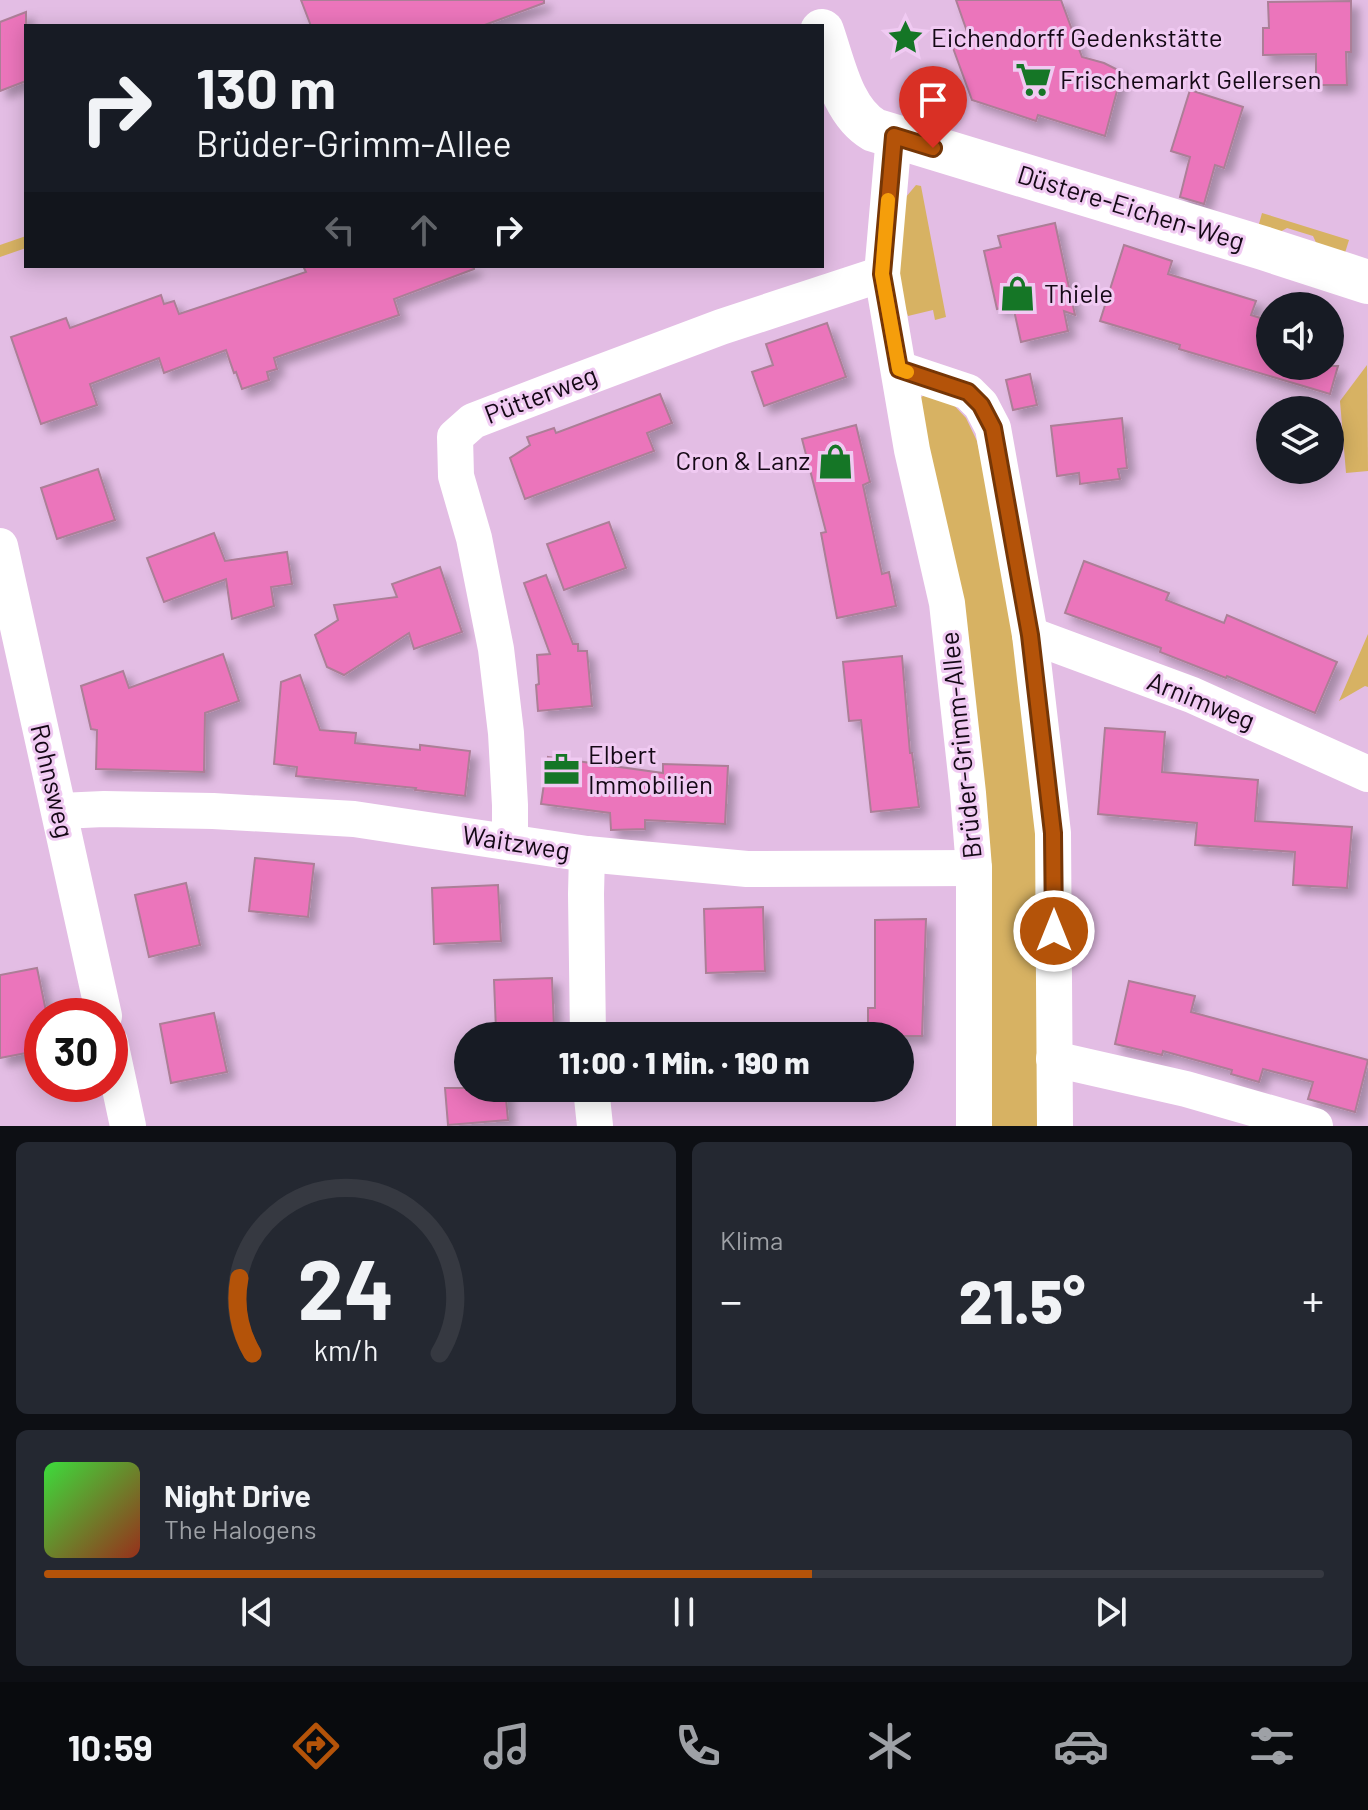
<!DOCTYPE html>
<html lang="de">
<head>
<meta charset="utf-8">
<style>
  :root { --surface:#171b24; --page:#242831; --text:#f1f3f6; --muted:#9ea1a6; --line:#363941; --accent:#b45309 }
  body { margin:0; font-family:Barlow,sans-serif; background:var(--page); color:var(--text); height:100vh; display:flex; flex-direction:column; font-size:30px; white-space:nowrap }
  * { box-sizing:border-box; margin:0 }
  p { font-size:26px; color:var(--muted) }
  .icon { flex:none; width:44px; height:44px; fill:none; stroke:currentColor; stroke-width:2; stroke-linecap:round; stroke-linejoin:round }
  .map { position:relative; height:1126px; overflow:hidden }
  .sheet { display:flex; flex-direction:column; gap:16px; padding:16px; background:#0d0f14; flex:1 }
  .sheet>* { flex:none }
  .top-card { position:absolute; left:24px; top:24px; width:800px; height:244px; border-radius:0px; box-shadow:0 4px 20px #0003; background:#171b24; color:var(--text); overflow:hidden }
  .buttons { position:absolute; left:1256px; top:292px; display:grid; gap:16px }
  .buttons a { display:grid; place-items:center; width:88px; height:88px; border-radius:50%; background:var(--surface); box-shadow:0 4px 20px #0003; font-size:40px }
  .speed { position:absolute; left:24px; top:998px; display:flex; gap:16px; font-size:40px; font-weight:700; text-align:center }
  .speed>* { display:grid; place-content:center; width:104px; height:104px; border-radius:50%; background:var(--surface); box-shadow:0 4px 20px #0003; line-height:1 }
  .speed .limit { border:12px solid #d22; background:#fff; color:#111 }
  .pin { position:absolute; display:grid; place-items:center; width:68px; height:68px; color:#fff; margin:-82px -34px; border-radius:50% 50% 50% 0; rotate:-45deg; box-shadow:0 0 8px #0007 }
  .pin .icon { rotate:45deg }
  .me { position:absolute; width:88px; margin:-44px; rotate:0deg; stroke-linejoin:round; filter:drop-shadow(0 0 6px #0008) }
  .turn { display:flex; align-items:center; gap:28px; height:168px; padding:0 40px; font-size:36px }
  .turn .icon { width:104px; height:104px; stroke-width:2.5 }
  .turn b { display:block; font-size:56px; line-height:68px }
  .lanes { display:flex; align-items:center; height:76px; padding:0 40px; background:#0003; justify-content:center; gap:40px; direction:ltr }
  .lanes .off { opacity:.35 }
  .big { font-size:60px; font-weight:800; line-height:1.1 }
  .sheet .card { flex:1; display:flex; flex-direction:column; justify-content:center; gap:12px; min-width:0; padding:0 28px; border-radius:12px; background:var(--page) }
  .sheet .dial { align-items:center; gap:0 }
  .dial svg { height:208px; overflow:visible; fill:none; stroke:var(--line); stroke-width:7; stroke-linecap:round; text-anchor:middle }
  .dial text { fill:var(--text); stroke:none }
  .song { display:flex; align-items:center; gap:24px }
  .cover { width:96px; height:96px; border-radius:12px; background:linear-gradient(135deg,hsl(120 70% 55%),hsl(10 70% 35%)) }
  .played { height:8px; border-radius:4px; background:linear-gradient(90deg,var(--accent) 60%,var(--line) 60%) }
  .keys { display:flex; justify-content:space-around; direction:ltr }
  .heat { display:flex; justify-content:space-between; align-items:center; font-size:44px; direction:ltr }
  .sheet .tiles { flex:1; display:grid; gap:16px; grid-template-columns:1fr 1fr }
  .card:last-child { grid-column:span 2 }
  .trip { position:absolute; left:454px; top:1022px; width:460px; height:80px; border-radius:40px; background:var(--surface); box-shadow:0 4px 20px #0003; font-weight:800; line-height:80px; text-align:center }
  .menu { display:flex; height:128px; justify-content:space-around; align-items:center; background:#090b0e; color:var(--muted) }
  .menu .icon { width:56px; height:56px }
  .menu .selected { color:var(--accent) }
  .menu b { font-size:36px; color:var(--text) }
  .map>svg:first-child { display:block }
  .green { fill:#d7b263 }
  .building { fill:#eb75bb; stroke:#ac7e97; stroke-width:2; filter:url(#shadow) }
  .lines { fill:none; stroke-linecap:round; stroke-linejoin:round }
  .minor { stroke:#fff; stroke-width:36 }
  .tertiary { stroke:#fff; stroke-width:44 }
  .route-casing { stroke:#753606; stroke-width:20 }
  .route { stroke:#b45309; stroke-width:14 }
  .slow { stroke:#f59e0b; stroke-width:14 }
  .labels { text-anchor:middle; stroke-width:6; stroke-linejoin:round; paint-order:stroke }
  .poi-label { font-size:26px; fill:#140815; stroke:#f0caf2; text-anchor:start }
  .street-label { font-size:26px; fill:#140815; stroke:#f0caf2 }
</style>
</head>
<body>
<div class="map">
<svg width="1368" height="1126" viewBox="0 0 1368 1126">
  <defs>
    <filter id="shadow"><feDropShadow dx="7" dy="7" stdDeviation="4" flood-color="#0004"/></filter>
  </defs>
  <rect width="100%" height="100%" fill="#e3bde4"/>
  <g class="green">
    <polygon points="916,185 921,186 946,317 935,320 933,310 908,316 899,288 898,272 906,197"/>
    <polygon points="1262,213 1349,240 1344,256 1319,249 1313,236 1287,228 1273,236 1257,231"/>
    <polygon points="26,236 26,248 0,257 0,245"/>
    <polygon points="1367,365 1368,471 1346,473 1340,401"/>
    <polygon points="926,394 949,400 966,418 977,441 1007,568 1038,828 1039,1126 986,1126 919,407 920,398"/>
    <polygon points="1368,634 1368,687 1365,686 1339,701"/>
  </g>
  <g class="building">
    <polygon points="301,0 544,0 544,3 482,26 311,26"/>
    <polygon points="956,0 1061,0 1082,57 1104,63 1122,72 1105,136 1038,115 1036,121 972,100 953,48 971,43"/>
    <polygon points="1351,1 1351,52 1346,52 1347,85 1316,85 1316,54 1263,55 1263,28 1269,28 1268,2"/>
    <polygon points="26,12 26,81 0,91 0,22"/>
    <polygon points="1190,90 1243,107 1224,168 1215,165 1204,204 1180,197 1190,157 1171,151"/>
    <polygon points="1055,223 1075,315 1064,311 1068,331 1021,342 1013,306 997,309 984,251 1001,247 998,236"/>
    <polygon points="1124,245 1172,261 1168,274 1256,301 1251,315 1270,321 1270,366 1338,366 1330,394 1179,349 1180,345 1100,321"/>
    <polygon points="303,266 474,266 474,269 394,299 399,315 274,358 277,369 267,372 269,380 242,389 236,372 234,373 226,350 164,373 159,358 90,384 97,405 41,424 11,337 66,318 70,328 161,295 164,304 174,301 179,314 306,272"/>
    <polygon points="827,323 846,377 764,406 752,372 773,365 766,344"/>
    <polygon points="1030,374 1037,405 1013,410 1006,380"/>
    <polygon points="660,394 672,423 647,433 654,451 525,499 510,458 530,445 527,437 554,428 556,433"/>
    <polygon points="1122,418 1127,468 1118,469 1120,479 1080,484 1079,473 1057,476 1051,426"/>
    <polygon points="856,425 870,482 863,485 882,574 889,572 896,606 837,618 821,533 826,532 802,439"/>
    <polygon points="98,469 115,520 57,539 41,488"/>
    <polygon points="609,522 626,568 564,590 547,544"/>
    <polygon points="214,533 225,561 287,552 292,584 271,587 274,606 232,619 226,579 164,602 147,558"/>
    <polygon points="1084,561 1169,593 1166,600 1224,623 1227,615 1337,662 1315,713 1227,676 1226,678 1160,652 1161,648 1065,613"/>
    <polygon points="440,567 462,632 414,649 409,633 344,675 327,667 315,635 338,620 334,605 397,597 392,584"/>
    <polygon points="546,575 573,644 578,644 578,651 587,651 592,706 538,711 536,685 539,684 537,655 550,654 524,583"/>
    <polygon points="223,654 239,701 205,713 204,772 96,769 97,730 91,729 81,686 123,671 129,688"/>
    <polygon points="902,656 910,753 912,753 919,807 871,812 861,720 849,721 843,662"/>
    <polygon points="300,675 320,730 356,733 355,743 420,750 420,745 470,751 465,796 415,790 416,788 296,776 297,767 274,764 281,682"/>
    <polygon points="1105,728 1165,732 1162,772 1258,780 1255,821 1352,827 1347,888 1293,885 1295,852 1195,845 1197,823 1098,814"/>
    <polygon points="548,757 663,773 663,764 728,766 725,824 645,820 645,829 611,830 610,813 541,804"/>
    <polygon points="255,858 314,864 308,917 249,911"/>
    <polygon points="186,883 200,945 149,957 135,895"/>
    <polygon points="498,885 501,941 434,944 432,888"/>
    <polygon points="763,907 765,971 706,973 704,909"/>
    <polygon points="926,919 922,1036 868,1036 868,1008 875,1008 875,920"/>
    <polygon points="37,968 47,1016 42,1016 42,1050 0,1058 0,975"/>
    <polygon points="552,978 554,1028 496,1030 494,980"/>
    <polygon points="1129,981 1195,996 1191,1012 1368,1060 1355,1112 1308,1099 1313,1082 1263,1069 1259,1082 1231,1074 1232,1070 1163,1051 1162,1055 1115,1044"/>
    <polygon points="214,1013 227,1072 171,1083 160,1024"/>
    <polygon points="445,1088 505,1088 508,1120 448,1125"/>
  </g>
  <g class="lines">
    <g class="minor">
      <polyline points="894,136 882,274 912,450 947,603 968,793 974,868 974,1126"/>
      <polyline points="899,369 968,392 981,405 993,428 1030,635 1053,833 1055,1126"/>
      <polyline points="0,546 104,1016"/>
      <polyline points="1030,635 1192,695 1368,774"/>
      <polyline points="60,811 104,809 213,811 354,819 587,854 747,869 974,868"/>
      <polyline points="510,842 510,805 506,733 496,649 474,538 456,476 455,437 473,421 564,386 721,327 882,274"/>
      <polyline points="587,854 586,894 588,1036"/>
      <polyline points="110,1042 128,1126"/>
      <polyline points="1054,1059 1186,1089 1315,1126"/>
      <polyline points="591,1088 595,1126"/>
    </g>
    <path class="tertiary" d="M822,31C834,65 842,111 874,130L1263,248L1368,282"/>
  </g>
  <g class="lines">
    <defs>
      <polyline id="route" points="933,148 894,136 882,274 899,369 968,392 981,405 993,428 1030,635 1053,833 1054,931"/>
    </defs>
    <use href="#route" class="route-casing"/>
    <use href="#route" class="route"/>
    <polyline class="slow" points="888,200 882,274 899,369 907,372"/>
  </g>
  <defs>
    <symbol id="sight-bare" viewBox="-9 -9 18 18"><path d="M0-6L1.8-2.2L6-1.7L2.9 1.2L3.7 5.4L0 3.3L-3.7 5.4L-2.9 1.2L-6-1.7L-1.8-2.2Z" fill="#157626" stroke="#f0caf2" stroke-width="2.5" paint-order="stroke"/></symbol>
    <symbol id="supermarket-bare" viewBox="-9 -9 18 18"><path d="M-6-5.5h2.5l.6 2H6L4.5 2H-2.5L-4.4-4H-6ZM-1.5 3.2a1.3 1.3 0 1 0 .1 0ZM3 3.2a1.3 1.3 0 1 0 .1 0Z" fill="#157626" stroke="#f0caf2" stroke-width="2.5" paint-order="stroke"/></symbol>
    <symbol id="shop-bare" viewBox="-9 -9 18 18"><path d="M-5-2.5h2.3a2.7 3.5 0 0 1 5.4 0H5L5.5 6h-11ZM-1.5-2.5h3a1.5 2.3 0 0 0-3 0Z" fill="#157626" stroke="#f0caf2" stroke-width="2.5" paint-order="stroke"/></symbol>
    <symbol id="office-bare" viewBox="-9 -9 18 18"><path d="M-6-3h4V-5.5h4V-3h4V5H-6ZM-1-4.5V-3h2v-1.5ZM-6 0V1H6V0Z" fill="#157626" stroke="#f0caf2" stroke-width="2.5" paint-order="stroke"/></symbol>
  </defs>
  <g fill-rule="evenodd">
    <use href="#sight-bare" x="880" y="12" width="51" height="51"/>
    <use href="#supermarket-bare" x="1008" y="54" width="51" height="51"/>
    <use href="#shop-bare" x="992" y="268" width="51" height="51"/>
    <use href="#shop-bare" x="810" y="436" width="51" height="51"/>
    <use href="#office-bare" x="536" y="744" width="51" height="51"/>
  </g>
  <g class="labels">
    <g class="poi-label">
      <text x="931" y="47">Eichendorff Gedenkstätte</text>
      <text x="1060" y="89">Frischemarkt Gellersen</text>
      <text x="1044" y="303">Thiele</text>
      <text x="810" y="470" text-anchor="end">Cron &amp; Lanz</text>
      <text x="588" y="764">Elbert<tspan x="588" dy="30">Immobilien</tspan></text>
    </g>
    <g class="street-label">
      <text transform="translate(1131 208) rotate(17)" y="9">Düstere-Eichen-Weg</text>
      <text transform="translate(541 395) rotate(-21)" y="9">Pütterweg</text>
      <text transform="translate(1201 701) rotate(22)" y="9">Arnimweg</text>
      <text transform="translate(961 745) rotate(-96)" y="9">Brüder-Grimm-Allee</text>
      <text transform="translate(52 781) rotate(77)" y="9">Rohnsweg</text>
      <text transform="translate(516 843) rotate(9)" y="9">Waitzweg</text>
    </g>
  </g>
</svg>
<div class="buttons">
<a><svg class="icon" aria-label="sound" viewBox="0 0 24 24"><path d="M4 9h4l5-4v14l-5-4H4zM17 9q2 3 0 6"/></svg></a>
<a><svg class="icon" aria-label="layers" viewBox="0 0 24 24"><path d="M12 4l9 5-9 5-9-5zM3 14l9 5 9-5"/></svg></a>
</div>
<div class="speed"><div class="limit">30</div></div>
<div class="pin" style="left:933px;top:148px;background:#d93025"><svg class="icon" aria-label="arrive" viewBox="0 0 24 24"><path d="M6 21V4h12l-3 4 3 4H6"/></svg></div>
<svg class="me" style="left:1054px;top:931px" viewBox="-20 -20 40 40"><circle r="17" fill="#b45309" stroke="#fff" stroke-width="3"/><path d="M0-11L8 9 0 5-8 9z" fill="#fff"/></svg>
<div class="trip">11:00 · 1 Min. · 190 m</div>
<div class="top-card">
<div class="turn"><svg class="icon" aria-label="right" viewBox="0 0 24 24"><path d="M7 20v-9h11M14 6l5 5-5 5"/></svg><div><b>130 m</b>Brüder-Grimm-Allee</div></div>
<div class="lanes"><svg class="icon off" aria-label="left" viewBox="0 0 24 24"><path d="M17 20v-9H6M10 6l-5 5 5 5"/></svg><svg class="icon off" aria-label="ahead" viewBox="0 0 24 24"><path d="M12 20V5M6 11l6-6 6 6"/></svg><svg class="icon" aria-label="right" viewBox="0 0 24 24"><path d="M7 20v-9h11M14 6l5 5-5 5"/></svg></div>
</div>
</div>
<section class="sheet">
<div class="tiles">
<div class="card dial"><svg viewBox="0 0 100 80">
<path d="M14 69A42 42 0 1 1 86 69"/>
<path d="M14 69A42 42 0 0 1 9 40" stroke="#b45309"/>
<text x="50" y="56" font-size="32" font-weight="700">24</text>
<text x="50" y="72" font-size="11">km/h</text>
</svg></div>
<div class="card"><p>Klima</p>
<div class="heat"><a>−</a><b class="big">21.5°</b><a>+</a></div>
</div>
<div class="card">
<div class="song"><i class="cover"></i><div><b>Night Drive</b><p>The Halogens</p></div></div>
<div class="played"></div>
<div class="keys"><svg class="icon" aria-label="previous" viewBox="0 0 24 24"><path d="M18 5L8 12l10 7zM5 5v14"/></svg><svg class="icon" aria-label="pause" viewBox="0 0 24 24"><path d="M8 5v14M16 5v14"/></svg><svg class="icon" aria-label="next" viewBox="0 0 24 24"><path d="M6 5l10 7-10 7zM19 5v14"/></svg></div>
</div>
</div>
</section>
<nav class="menu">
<b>10:59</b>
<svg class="icon selected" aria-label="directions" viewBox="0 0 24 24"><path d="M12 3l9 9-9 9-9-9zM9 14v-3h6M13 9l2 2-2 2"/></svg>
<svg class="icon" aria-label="music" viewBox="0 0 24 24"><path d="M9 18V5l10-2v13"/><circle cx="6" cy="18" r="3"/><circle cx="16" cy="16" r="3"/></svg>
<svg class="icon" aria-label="phone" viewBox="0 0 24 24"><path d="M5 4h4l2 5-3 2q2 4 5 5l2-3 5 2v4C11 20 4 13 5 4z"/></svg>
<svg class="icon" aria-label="climate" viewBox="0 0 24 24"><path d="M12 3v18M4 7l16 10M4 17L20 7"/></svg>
<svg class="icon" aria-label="car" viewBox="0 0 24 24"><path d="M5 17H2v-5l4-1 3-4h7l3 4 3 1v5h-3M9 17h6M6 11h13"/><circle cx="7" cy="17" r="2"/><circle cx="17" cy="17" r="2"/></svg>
<svg class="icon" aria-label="filters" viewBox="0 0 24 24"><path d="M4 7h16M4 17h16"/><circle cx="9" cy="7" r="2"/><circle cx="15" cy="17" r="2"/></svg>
</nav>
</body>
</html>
